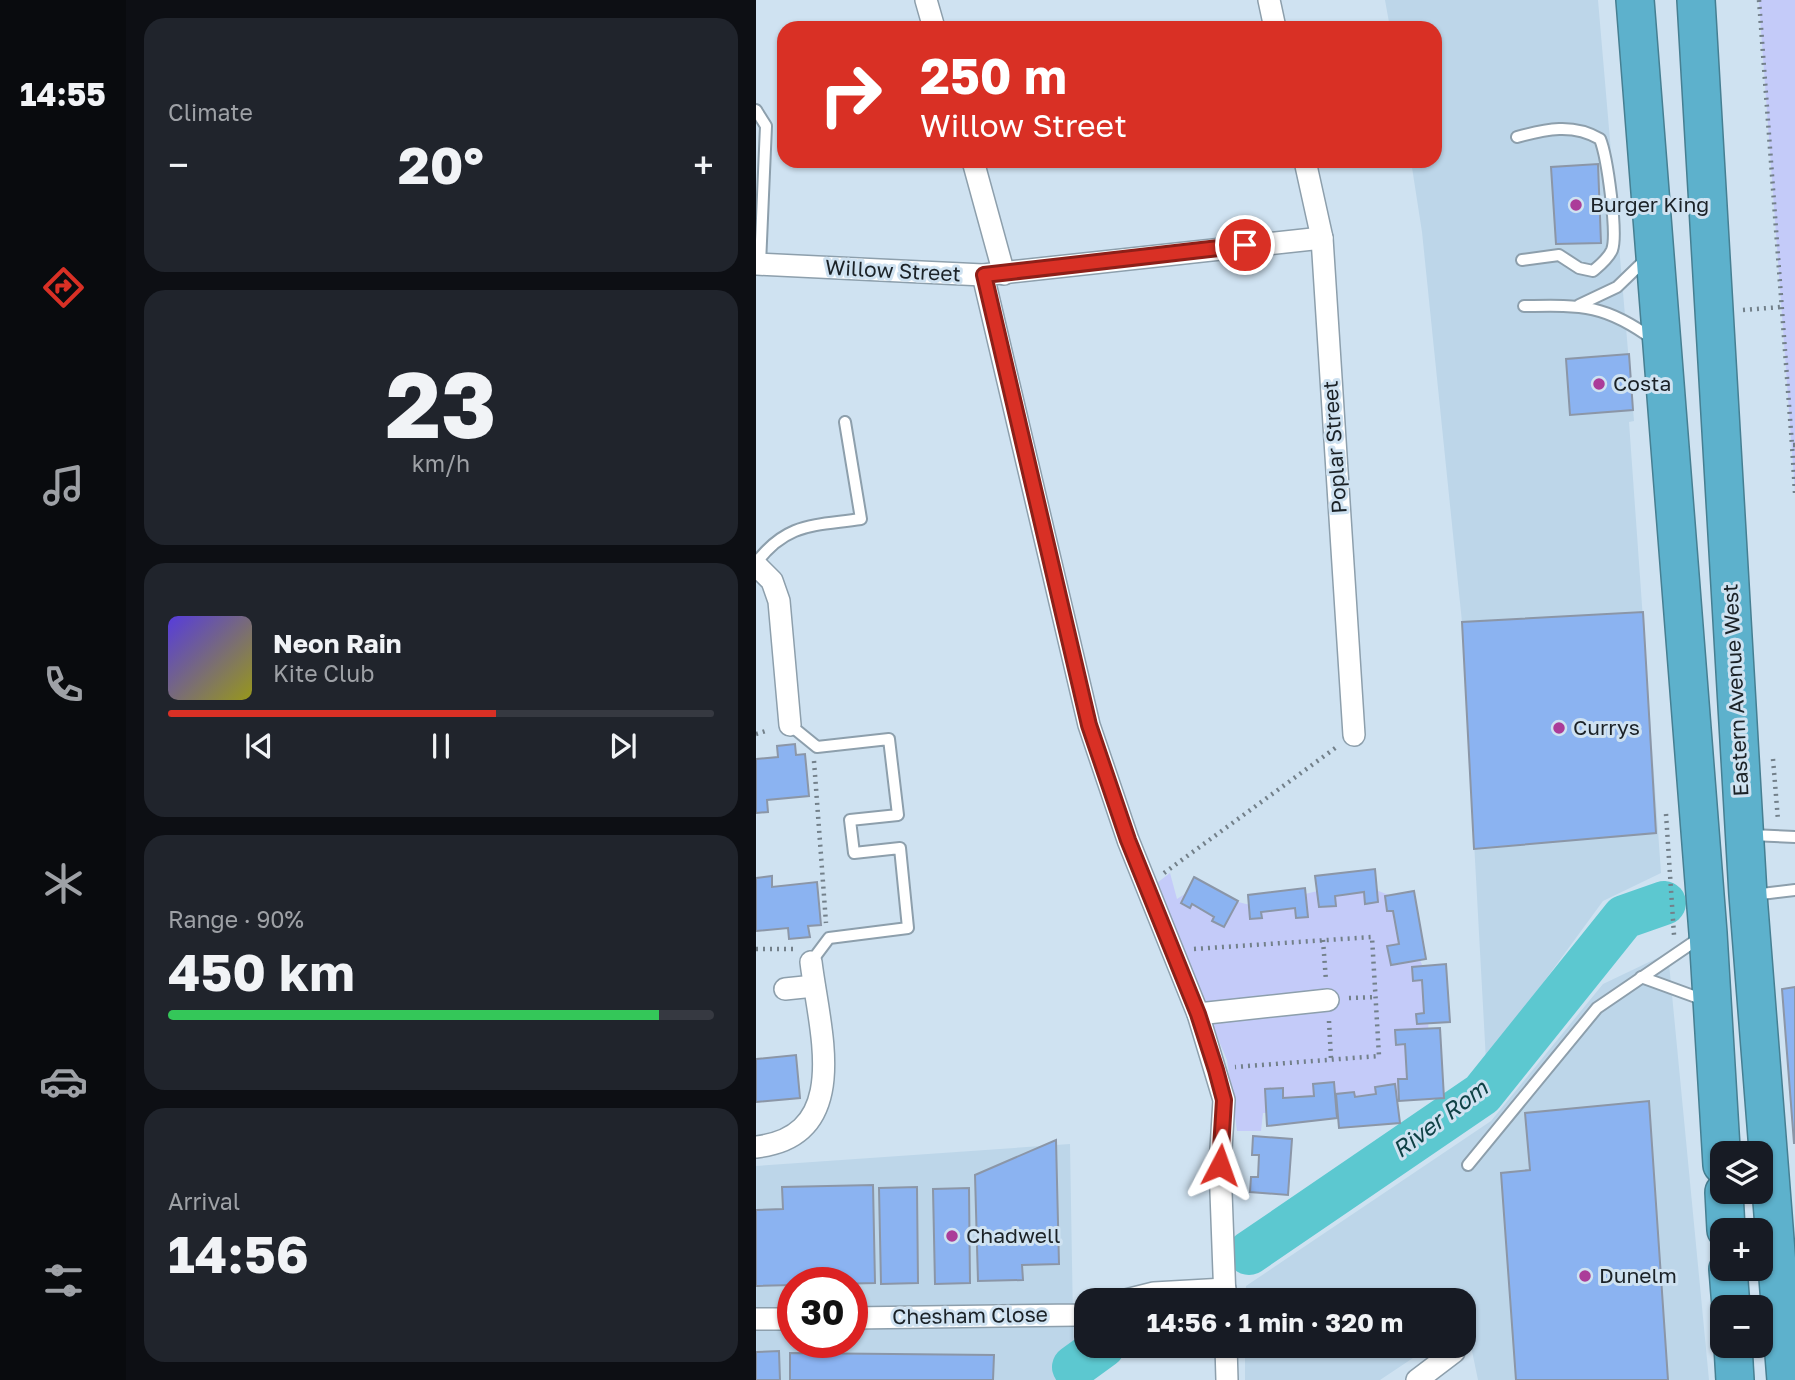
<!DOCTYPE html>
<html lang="en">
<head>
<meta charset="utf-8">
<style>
  :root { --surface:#171b24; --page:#20242c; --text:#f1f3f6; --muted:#9ea1a6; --line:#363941; --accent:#d93025 }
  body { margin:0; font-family:"Golos Text",sans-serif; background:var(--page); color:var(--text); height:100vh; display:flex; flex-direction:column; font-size:26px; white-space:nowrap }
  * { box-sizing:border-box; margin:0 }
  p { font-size:23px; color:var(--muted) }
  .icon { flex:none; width:38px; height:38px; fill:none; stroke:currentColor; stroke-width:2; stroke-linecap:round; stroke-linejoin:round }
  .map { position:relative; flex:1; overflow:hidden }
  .panel { display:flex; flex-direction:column; gap:18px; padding:18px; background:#0d0f14; width:630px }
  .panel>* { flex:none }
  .hud { position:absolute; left:21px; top:21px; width:665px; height:147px; border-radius:21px; box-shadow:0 2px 5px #0004; background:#d93025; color:#fff; overflow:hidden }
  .buttons { position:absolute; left:954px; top:1141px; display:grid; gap:14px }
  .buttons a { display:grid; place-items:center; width:63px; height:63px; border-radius:14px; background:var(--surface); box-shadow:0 2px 5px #0004; font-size:35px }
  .speed { position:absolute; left:21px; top:1267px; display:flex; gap:14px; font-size:35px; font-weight:700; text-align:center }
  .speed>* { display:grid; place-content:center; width:91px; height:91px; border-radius:50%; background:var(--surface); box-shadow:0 2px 5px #0004; line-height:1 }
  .speed .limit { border:10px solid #d22; background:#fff; color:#111 }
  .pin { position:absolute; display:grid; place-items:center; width:60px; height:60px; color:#fff; margin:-30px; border:4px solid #fff; border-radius:50%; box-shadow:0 2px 7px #0007 }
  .me { position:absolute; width:77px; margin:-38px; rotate:4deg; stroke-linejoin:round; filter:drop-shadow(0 0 5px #0008) }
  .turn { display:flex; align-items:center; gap:24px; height:147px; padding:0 28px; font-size:32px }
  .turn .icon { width:91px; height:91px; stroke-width:2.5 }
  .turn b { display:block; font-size:49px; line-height:60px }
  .big { font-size:52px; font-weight:700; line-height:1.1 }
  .panel .card { flex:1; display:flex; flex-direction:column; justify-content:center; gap:10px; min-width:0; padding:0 24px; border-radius:21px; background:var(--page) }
  .panel .dial { align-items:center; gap:0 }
  .dial b { font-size:91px; line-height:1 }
  .song { display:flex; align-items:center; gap:21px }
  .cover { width:84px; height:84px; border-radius:10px; background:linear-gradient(135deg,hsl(250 70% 55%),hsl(60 70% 35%)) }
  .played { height:7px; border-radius:4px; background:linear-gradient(90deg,var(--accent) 60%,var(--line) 60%) }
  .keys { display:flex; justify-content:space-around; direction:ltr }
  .heat { display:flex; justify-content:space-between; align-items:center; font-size:38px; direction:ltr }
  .charge { height:10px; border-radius:5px; background:linear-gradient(90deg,#34c759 90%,var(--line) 0) }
  .trip { position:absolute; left:318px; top:1288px; width:402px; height:70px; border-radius:21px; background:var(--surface); box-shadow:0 2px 5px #0004; font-weight:700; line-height:70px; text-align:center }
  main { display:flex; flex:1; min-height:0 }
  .dock { display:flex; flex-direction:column; width:126px; justify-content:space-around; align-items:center; background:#090b0e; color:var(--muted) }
  .dock .icon { width:49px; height:49px }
  .dock .current { color:var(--accent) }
  .dock b { font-size:32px; color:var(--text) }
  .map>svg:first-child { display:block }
  .built { fill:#bdd6e9; fill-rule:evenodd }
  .green { fill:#c4cbf9 }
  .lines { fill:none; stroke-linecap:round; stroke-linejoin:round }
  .river { stroke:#5cc8d0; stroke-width:44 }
  .building { fill:#8bb3f1; stroke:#8b96a7; stroke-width:2 }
  .lane-casing { stroke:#8d9fac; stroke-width:14 }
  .street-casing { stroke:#8d9fac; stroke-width:24 }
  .highway-casing { stroke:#467f92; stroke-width:40 }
  .path { stroke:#73808a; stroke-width:4.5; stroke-dasharray:2 5; stroke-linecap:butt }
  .lane { stroke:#fff; stroke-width:10 }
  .street { stroke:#fff; stroke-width:21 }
  .highway { stroke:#5db1cc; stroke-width:37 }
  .route-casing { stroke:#8d1f18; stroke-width:18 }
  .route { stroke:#d93025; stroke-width:12 }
  .poi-dot { fill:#ab3c99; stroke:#cfe2f1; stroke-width:2.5 }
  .labels { text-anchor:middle; stroke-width:6; stroke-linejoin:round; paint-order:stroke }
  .poi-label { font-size:21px; fill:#1b2227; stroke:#cfe2f1; text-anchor:start }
  .street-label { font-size:21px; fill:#1b2227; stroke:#cfe2f1 }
  .water-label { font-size:23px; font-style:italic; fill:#0f4145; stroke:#cfe2f1 }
</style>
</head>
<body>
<main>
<nav class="dock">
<b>14:55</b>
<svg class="icon current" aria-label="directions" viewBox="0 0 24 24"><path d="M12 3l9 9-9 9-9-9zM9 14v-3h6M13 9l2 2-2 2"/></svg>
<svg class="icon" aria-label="music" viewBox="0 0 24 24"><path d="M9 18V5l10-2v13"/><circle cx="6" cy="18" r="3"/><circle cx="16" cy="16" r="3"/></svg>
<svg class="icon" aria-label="phone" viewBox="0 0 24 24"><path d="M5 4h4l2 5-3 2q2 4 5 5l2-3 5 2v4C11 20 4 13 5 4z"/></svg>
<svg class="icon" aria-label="climate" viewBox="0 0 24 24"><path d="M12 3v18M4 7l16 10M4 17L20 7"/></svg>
<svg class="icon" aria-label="car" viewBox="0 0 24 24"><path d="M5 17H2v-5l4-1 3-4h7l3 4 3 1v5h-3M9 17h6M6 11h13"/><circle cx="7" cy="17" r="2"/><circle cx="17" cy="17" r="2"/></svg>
<svg class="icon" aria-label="filters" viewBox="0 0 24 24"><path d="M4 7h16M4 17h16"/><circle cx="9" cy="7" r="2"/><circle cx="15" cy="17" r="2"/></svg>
</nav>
<section class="panel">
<div class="card"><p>Climate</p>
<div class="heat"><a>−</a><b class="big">20°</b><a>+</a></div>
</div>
<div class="card dial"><b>23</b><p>km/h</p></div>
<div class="card">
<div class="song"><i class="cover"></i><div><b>Neon Rain</b><p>Kite Club</p></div></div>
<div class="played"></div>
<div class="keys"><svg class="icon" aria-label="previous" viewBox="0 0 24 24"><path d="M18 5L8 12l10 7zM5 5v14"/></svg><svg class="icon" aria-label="pause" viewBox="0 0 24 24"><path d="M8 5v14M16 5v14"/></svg><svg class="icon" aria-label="next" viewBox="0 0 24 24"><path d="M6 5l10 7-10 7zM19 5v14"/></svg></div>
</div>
<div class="card"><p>Range · 90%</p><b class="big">450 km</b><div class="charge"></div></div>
<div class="card"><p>Arrival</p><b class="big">14:56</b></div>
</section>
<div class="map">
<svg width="1039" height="1380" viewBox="0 0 1039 1380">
  <rect width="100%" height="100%" fill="#cfe2f1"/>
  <g class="built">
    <polygon points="629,0 842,0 878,421 873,422 905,873 847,901 730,1061 706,622 666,232 655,161 679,161 679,28 634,28"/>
    <polygon points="912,953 953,1380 722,1380 716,1351 709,1338 709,1300 489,1300 490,1286 735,1121 847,984"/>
    <path d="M314,1144L318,1380H0V1166ZM37,1283H96V1342H37Z"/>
    <polygon points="489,1346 675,1346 624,1380 489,1380"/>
  </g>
  <g class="green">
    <polygon points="1003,0 1039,0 1039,492 1005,30"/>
    <polygon points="414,873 421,899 435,890 498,906 600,882 640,898 675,988 668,1088 602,1112 507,1113 505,1131 481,1131 471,1060 397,886"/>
  </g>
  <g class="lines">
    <g class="river">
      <polyline points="493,1253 726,1094 868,917 908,903"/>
      <polyline points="318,1367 347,1346"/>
    </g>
  </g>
  <g class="building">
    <polygon points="842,164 845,243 800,244 795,167"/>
    <polygon points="873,354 877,410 814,415 810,359"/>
    <polygon points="887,612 900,833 718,849 706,622"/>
    <polygon points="39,744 40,755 49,754 53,796 11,800 12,812 0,813 0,759 22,757 21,746"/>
    <polygon points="619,869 622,902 609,904 608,892 579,896 580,906 563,907 559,876"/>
    <polygon points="16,876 16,887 61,882 65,925 52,926 54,937 33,939 32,928 0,931 0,878"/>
    <polygon points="438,877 482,901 468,927 456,921 458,917 436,904 434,908 425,903"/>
    <polygon points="549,888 552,917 540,918 539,908 505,912 506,918 494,919 492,895"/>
    <polygon points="658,891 670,959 635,965 631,946 643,944 637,911 631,911 629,896"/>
    <polygon points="690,964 694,1022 661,1024 660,1014 668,1013 666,980 657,981 656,967"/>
    <polygon points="1039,987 1039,1143 1038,1143 1026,989"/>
    <polygon points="684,1028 688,1098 643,1101 642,1079 651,1079 649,1044 640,1045 639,1030"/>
    <polygon points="40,1055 44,1098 0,1102 0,1059"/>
    <polygon points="578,1082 581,1118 511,1126 509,1089 527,1088 527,1098 558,1096 557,1084"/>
    <polygon points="639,1084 644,1123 583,1128 580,1094 598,1092 599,1097 620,1094 619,1087"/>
    <polygon points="893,1101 912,1380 760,1380 745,1173 774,1170 769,1113"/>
    <polygon points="497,1136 536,1139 532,1195 494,1192 495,1177 502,1177 503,1155 496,1155"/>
    <polygon points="300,1140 303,1264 266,1265 267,1280 222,1281 219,1175"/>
    <polygon points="117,1185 119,1283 0,1286 0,1210 27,1209 26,1187"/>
    <polygon points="161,1187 162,1283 125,1284 123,1188"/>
    <polygon points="213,1188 214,1283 179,1284 177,1189"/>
    <polygon points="23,1351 24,1380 0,1380 0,1352"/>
    <polygon points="34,1353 238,1355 237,1380 34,1380"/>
  </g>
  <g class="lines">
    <defs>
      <g id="lane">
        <polyline points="0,110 10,126 4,264"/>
        <path d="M761,137C790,129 817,123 844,139C851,156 862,234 856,250C852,259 844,265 837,271L823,268L803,255L766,260"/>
        <polyline points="823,305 861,287 889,260"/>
        <path d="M768,306C826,305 849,304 898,340"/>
        <path d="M0,563C31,522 58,526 105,519L89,422"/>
        <polyline points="34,725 61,747 133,739 142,815 94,820 98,853 144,848 152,928 73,938 55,962"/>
        <polyline points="995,835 1039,837"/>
        <polyline points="997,895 1039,890"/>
        <polyline points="885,977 951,1001"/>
        <polyline points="712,1165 841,1008 945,937"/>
      </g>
      <g id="street">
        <polyline points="170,0 178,28"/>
        <polyline points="513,0 519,28"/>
        <polyline points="217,161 248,274"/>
        <polyline points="549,161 566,238 598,735"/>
        <polyline points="0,264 227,275 566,238"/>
        <polyline points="227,275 333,725 372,840 442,1014 468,1100 464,1165 469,1300"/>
        <polyline points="0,565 16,581 23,601 34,725"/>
        <polyline points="29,989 58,986"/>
        <polyline points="442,1014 572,1000"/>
        <path d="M0,1147C98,1136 63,1029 55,962"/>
        <polyline points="370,1300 398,1293 469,1289"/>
        <polyline points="96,1318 322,1315 331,1312"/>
        <polyline points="0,1319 37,1319"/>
        <polyline points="470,1346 471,1380"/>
        <polyline points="661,1380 698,1352"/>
      </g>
      <g id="highway">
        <polyline points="879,0 952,933 966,1165"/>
        <polyline points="940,0 992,895 1030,1380"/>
        <polyline points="968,1192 970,1230"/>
        <polyline points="972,1269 975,1307"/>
        <polyline points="977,1346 979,1380"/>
      </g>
    </defs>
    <use href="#lane" class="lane-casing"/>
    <use href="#street" class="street-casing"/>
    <use href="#highway" class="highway-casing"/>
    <g class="path">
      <polyline points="1003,0 1036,445"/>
      <polyline points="987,310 1025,307"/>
      <polyline points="1039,445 1036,445 1039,493"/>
      <polyline points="0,734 13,730"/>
      <polyline points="1017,759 1022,820"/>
      <polyline points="58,761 70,923"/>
      <polyline points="910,814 918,935"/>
      <polyline points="408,873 582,746"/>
      <polyline points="567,940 570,981"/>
      <polyline points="0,949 37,949"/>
      <polyline points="438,949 616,937 623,1056 479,1067"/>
      <polyline points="593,998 620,997"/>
      <polyline points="573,1021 575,1059"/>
    </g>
    <use href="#lane" class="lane"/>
    <use href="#street" class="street"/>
    <use href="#highway" class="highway"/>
  </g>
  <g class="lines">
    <defs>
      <polyline id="route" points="464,1165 468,1100 460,1070 442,1014 372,840 333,725 228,275 489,245"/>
    </defs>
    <use href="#route" class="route-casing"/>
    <use href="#route" class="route"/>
  </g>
  <g class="poi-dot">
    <circle cx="820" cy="205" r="7"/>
    <circle cx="843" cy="384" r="7"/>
    <circle cx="803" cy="728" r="7"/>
    <circle cx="196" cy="1236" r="7"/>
    <circle cx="829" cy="1276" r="7"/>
  </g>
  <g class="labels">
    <g class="poi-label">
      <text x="834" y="212">Burger King</text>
      <text x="857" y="391">Costa</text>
      <text x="817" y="735">Currys</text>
      <text x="210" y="1243">Chadwell</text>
      <text x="843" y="1283">Dunelm</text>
    </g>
    <g class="street-label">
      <text transform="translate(137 271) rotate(3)" y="7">Willow Street</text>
      <text transform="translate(579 447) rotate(-94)" y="7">Poplar Street</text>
      <text transform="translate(980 690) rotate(-93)" y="7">Eastern Avenue West</text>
      <text transform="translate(214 1316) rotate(-1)" y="7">Chesham Close</text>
    </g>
    <g class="water-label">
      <text transform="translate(684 1119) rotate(-37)" y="8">River Rom</text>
    </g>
  </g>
</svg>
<div class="buttons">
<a><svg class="icon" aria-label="layers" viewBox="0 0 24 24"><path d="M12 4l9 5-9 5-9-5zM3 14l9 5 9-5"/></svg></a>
<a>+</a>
<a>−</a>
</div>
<div class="speed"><div class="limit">30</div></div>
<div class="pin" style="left:489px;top:245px;background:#d93025"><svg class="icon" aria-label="arrive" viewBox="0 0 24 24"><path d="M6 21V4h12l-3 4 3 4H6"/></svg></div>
<svg class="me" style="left:464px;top:1165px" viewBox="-20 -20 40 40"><path d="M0-17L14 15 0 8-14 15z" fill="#d93025" stroke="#fff" stroke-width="4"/></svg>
<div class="trip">14:56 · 1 min · 320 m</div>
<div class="hud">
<div class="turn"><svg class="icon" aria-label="right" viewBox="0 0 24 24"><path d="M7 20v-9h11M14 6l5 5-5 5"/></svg><div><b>250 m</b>Willow Street</div></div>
</div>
</div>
</main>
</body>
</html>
